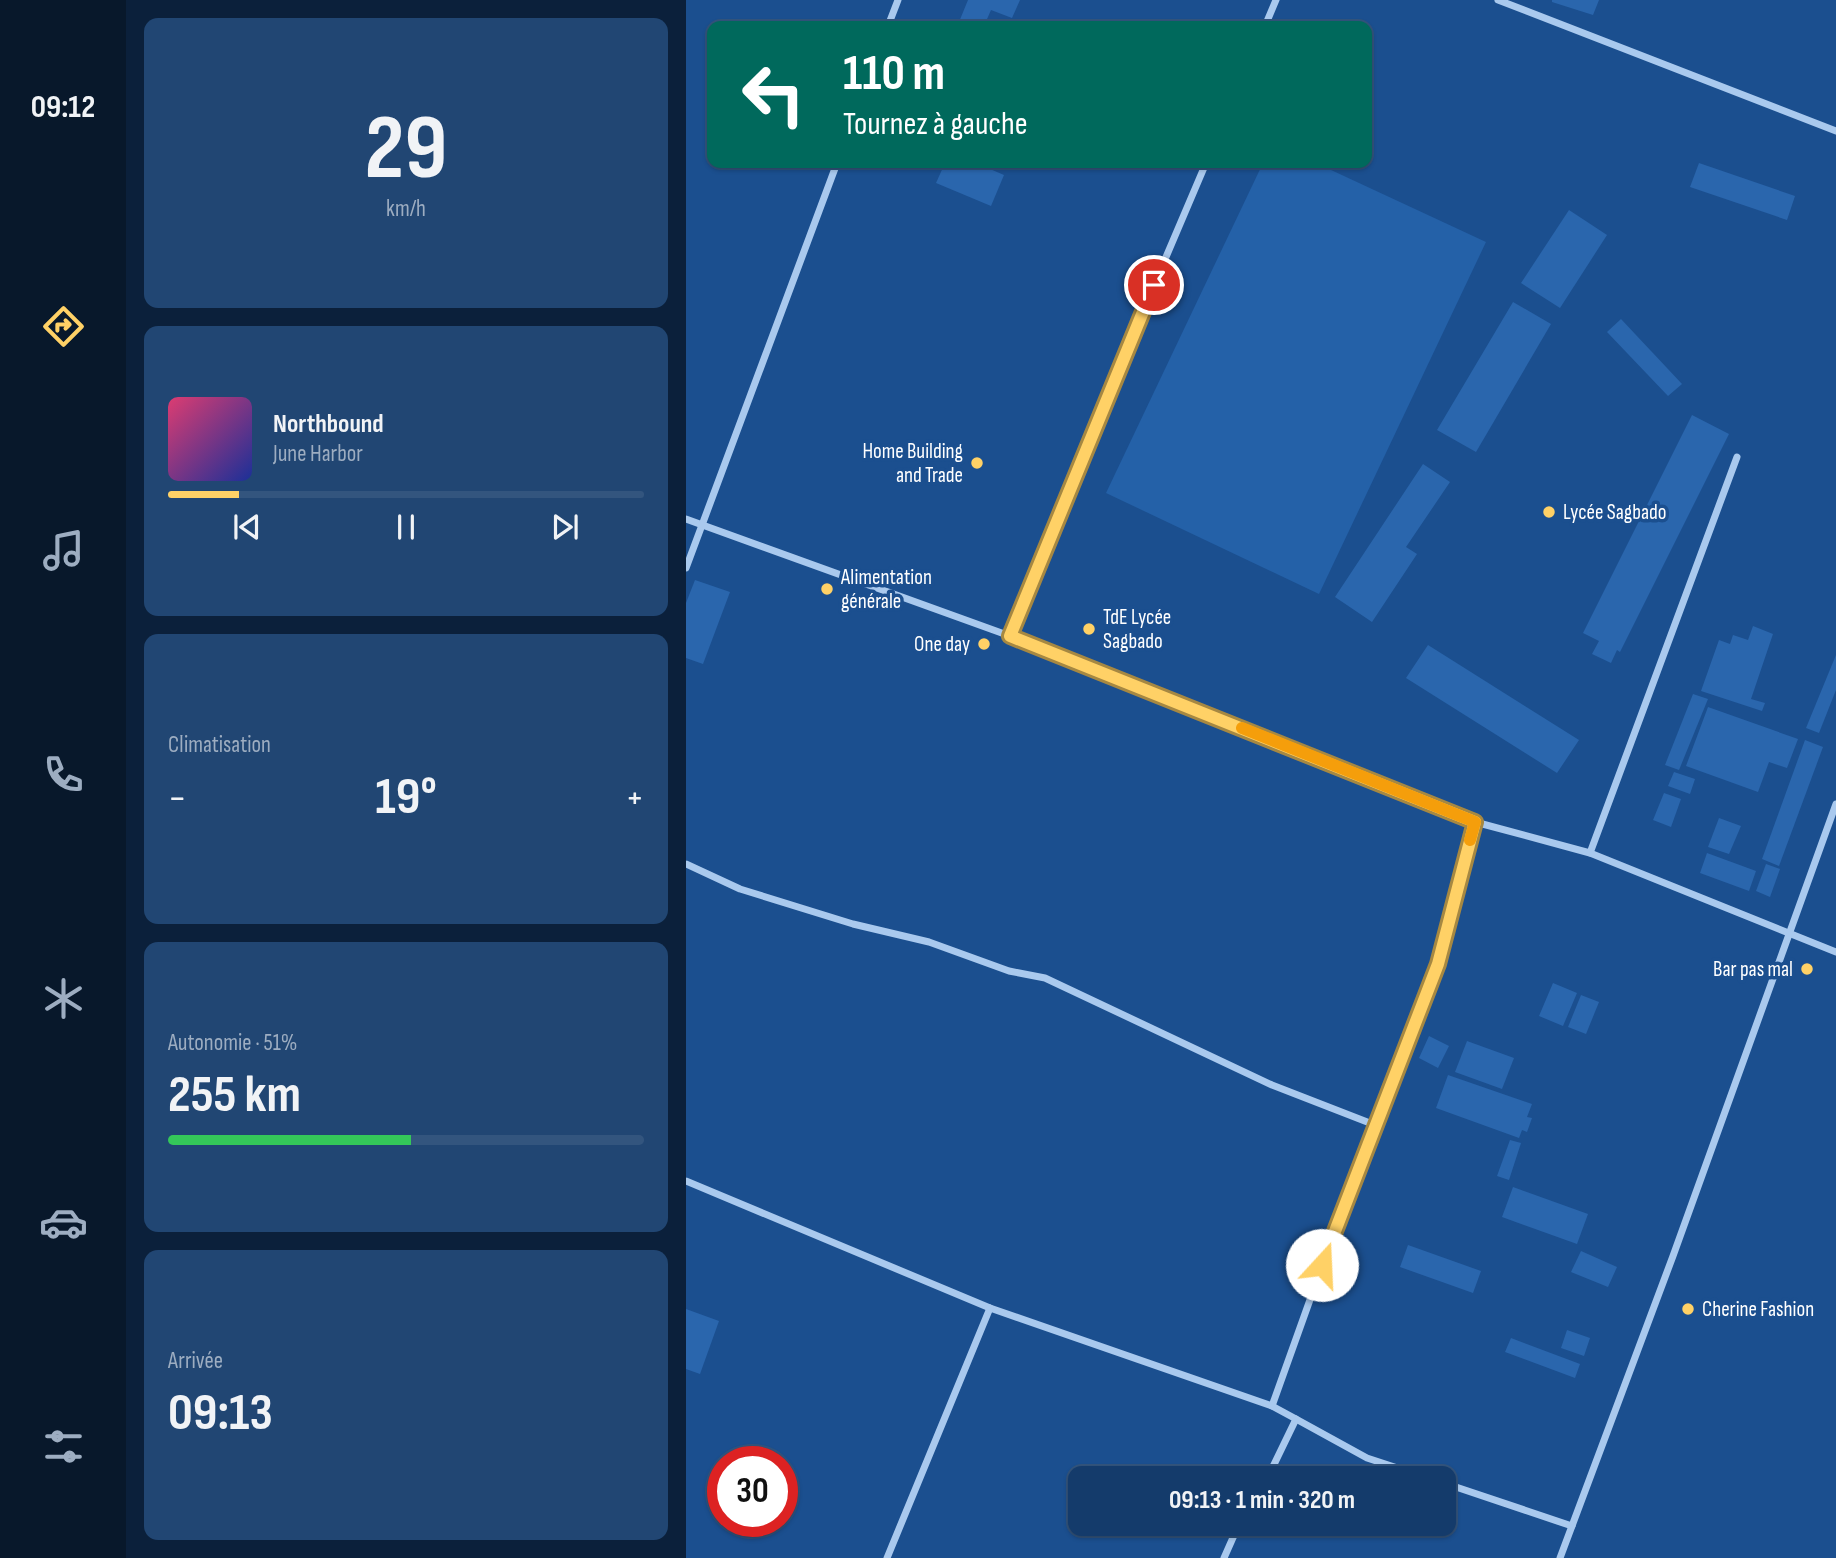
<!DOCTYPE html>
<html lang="fr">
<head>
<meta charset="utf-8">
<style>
  :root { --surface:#143b6b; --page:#214673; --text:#f1f3f6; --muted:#9dadc1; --line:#33557e; --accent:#ffd166 }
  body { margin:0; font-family:"Sofia Sans Condensed",sans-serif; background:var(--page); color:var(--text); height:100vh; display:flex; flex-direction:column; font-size:26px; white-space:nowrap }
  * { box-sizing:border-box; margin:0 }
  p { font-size:23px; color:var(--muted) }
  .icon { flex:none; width:38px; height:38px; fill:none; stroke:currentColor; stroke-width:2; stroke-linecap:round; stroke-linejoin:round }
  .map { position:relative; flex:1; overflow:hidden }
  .details { display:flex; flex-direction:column; gap:18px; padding:18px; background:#0b203b; width:560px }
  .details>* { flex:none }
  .top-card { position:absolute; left:21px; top:21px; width:665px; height:147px; border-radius:14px; box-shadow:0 2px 5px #0004,0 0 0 2px var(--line); background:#00695c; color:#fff; overflow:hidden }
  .speed { position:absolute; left:21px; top:1446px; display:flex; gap:14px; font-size:35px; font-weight:700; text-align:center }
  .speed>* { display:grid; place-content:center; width:91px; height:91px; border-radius:50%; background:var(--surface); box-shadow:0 2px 5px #0004,0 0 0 2px var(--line); line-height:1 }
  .speed .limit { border:10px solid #d22; background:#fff; color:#111 }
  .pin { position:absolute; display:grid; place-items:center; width:60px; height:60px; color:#fff; margin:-30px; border:4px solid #fff; border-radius:50%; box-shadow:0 2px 7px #0007 }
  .me { position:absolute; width:77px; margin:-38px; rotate:20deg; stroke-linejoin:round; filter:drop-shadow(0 0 5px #0008) }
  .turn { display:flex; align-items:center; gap:24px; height:147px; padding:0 21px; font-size:32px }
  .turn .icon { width:91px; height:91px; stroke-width:2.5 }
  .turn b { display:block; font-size:49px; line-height:60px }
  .big { font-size:52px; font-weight:700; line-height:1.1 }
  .details .tile { flex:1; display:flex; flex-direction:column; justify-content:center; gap:10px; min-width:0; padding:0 24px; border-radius:14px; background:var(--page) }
  .details .dial { align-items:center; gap:0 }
  .dial b { font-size:91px; line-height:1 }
  .song { display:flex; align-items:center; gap:21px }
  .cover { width:84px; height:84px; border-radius:10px; background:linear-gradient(135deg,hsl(340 70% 55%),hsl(230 70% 35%)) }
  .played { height:7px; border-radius:4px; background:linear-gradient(90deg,var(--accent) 15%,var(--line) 15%) }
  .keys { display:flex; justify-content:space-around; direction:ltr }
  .heat { display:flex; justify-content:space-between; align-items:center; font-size:38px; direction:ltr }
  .charge { height:10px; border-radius:5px; background:linear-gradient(90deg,#34c759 51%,var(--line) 0) }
  .trip { position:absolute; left:382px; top:1466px; width:388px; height:70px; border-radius:14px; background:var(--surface); box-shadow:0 2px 5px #0004,0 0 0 2px var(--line); font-weight:700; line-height:70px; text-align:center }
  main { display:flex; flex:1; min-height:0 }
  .tab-bar { display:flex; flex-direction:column; width:126px; justify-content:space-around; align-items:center; background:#08182b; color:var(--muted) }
  .tab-bar .icon { width:49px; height:49px }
  .tab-bar .current { color:var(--accent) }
  .tab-bar b { font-size:32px; color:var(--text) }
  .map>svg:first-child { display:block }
  .green { fill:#2461a8 }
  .building { fill:#2a66ad }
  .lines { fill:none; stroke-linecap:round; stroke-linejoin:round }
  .street { stroke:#a9c9ee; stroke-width:7 }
  .route-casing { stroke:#a68842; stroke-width:18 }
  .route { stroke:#ffd166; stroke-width:12 }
  .slow { stroke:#f59e0b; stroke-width:12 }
  .poi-dot { fill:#ffd166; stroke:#1b4f8f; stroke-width:2.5 }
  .labels { text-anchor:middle; stroke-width:7; stroke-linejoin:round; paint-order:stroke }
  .poi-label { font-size:21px; fill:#fff; stroke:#1b4f8f; text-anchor:start }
</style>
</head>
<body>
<main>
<nav class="tab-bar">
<b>09:12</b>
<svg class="icon current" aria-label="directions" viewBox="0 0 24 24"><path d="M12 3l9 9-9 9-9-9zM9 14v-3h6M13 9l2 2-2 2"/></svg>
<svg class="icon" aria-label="music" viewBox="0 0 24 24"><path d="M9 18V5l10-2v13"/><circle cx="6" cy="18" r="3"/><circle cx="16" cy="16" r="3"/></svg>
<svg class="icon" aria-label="phone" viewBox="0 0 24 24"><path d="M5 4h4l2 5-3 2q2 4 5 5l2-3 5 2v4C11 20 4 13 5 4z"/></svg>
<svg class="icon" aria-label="climate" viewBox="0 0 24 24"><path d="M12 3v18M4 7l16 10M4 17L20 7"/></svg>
<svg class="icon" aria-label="car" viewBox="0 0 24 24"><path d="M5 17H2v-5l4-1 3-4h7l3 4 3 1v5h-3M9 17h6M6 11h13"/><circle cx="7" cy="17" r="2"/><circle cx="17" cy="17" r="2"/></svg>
<svg class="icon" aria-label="filters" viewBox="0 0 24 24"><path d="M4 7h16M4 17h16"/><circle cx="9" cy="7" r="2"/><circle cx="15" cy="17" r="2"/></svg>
</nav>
<section class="details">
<div class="tile dial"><b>29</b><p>km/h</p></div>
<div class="tile">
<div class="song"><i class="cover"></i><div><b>Northbound</b><p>June Harbor</p></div></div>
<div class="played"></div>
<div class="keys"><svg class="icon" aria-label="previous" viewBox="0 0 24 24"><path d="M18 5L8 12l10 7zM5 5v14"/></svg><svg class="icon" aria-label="pause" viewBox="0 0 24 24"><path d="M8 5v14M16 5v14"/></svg><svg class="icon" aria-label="next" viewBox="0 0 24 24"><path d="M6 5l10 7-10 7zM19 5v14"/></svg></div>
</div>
<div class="tile"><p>Climatisation</p>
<div class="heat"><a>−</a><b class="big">19°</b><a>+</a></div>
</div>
<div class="tile"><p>Autonomie · 51%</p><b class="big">255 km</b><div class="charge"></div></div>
<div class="tile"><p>Arrivée</p><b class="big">09:13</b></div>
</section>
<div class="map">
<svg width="1150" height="1558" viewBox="0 0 1150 1558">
  <rect width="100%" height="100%" fill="#1b4f8f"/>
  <polygon class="green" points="577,163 630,163 800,242 633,594 420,493"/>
  <g class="building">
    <polygon points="282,0 334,0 326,18 305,10 298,26 283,26 273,22"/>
    <polygon points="866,0 913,0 907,15 866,2"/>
    <polygon points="259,163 290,163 318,175 305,206 250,183"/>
    <polygon points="1013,163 1109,196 1101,220 1004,187"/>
    <polygon points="883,210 921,235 874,308 835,283"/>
    <polygon points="827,302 865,324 790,452 751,430"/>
    <polygon points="935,319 996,384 982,396 921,332"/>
    <polygon points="1006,415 1043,434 934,652 931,650 925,663 906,654 913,641 897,633"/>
    <polygon points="737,464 764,482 720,547 731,554 686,622 649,597"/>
    <polygon points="9,580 44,592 17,664 0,658 0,603"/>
    <polygon points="1067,626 1087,634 1065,699 1079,703 1076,711 1015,691 1033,640 1044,644 1047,635 1062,640"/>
    <polygon points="742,645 893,740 871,773 720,678"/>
    <polygon points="1150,655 1150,690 1133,733 1120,728"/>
    <polygon points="1007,694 1022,699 993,770 979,765"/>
    <polygon points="1022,707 1112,739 1101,768 1083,762 1072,792 1000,766"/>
    <polygon points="1119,740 1137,747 1093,866 1076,859"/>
    <polygon points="988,772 1009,779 1004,794 982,786"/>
    <polygon points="978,793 995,799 985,827 967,820"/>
    <polygon points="1033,818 1055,826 1043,854 1022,847"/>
    <polygon points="1021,853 1070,871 1063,891 1014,873"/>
    <polygon points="1080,864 1094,869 1084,897 1070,891"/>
    <polygon points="867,983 891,993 877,1026 853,1016"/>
    <polygon points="895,995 913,1002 900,1034 882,1027"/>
    <polygon points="743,1036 763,1046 752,1068 733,1058"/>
    <polygon points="781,1041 828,1058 816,1089 769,1072"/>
    <polygon points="762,1075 846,1104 841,1117 846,1118 841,1132 836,1130 833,1138 750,1108"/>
    <polygon points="824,1140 835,1143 823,1180 811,1176"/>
    <polygon points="827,1187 902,1214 891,1244 816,1217"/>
    <polygon points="722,1245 795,1271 787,1293 714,1267"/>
    <polygon points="895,1251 931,1267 922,1287 885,1272"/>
    <polygon points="0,1309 33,1321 14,1374 0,1369"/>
    <polygon points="881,1330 904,1338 898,1356 875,1348"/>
    <polygon points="825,1338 894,1364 889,1378 819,1352"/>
  </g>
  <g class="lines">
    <g class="street">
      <polyline points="812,0 1150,131"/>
      <polyline points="202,26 212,0"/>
      <polyline points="579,26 590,0"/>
      <polyline points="0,519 324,636 789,822 904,853 1150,952"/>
      <polyline points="0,568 151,163"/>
      <polyline points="324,636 406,431 520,163"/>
      <polyline points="904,853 1051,457"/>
      <polyline points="0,864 54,889 167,924 243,942 323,971 359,978 586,1085 689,1125"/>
      <polyline points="0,1181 304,1308 586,1406 610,1419 581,1479"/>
      <polyline points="586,1406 645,1241 752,964 789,822"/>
      <polyline points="610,1419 681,1458 745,1479"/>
      <polyline points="758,1483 886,1526"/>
      <polyline points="201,1558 304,1308"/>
      <polyline points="538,1558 553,1524"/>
      <polyline points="874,1558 987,1256 1150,804"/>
    </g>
  </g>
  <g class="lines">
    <defs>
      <polyline id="route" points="468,285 324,636 789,822 752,964 636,1265"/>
    </defs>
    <use href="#route" class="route-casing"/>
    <use href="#route" class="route"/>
    <polyline class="slow" points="556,728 789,822 784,840"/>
  </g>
  <g class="poi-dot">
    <circle cx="291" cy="463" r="7"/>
    <circle cx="863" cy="512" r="7"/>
    <circle cx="141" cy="589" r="7"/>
    <circle cx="403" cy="629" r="7"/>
    <circle cx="298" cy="644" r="7"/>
    <circle cx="1121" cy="969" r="7"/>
    <circle cx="1002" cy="1309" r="7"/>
  </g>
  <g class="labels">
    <g class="poi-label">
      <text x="277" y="458" text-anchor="end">Home Building<tspan x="277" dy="24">and Trade</tspan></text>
      <text x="877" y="519">Lycée Sagbado</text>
      <text x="155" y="584">Alimentation<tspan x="155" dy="24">générale</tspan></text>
      <text x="417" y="624">TdE Lycée<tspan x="417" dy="24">Sagbado</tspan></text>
      <text x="284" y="651" text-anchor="end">One day</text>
      <text x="1107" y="976" text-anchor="end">Bar pas mal</text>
      <text x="1016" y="1316">Cherine Fashion</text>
    </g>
  </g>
</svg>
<div class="speed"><div class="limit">30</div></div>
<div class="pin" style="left:468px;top:285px;background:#d93025"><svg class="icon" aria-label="arrive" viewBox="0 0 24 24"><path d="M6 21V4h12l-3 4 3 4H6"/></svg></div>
<svg class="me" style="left:636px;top:1265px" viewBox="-20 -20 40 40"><circle r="19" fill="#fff"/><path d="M0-13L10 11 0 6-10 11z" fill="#ffd166"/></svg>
<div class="trip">09:13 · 1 min · 320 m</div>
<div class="top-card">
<div class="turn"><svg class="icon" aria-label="left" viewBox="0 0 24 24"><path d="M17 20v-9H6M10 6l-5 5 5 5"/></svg><div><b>110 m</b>Tournez à gauche</div></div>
</div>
</div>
</main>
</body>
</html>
